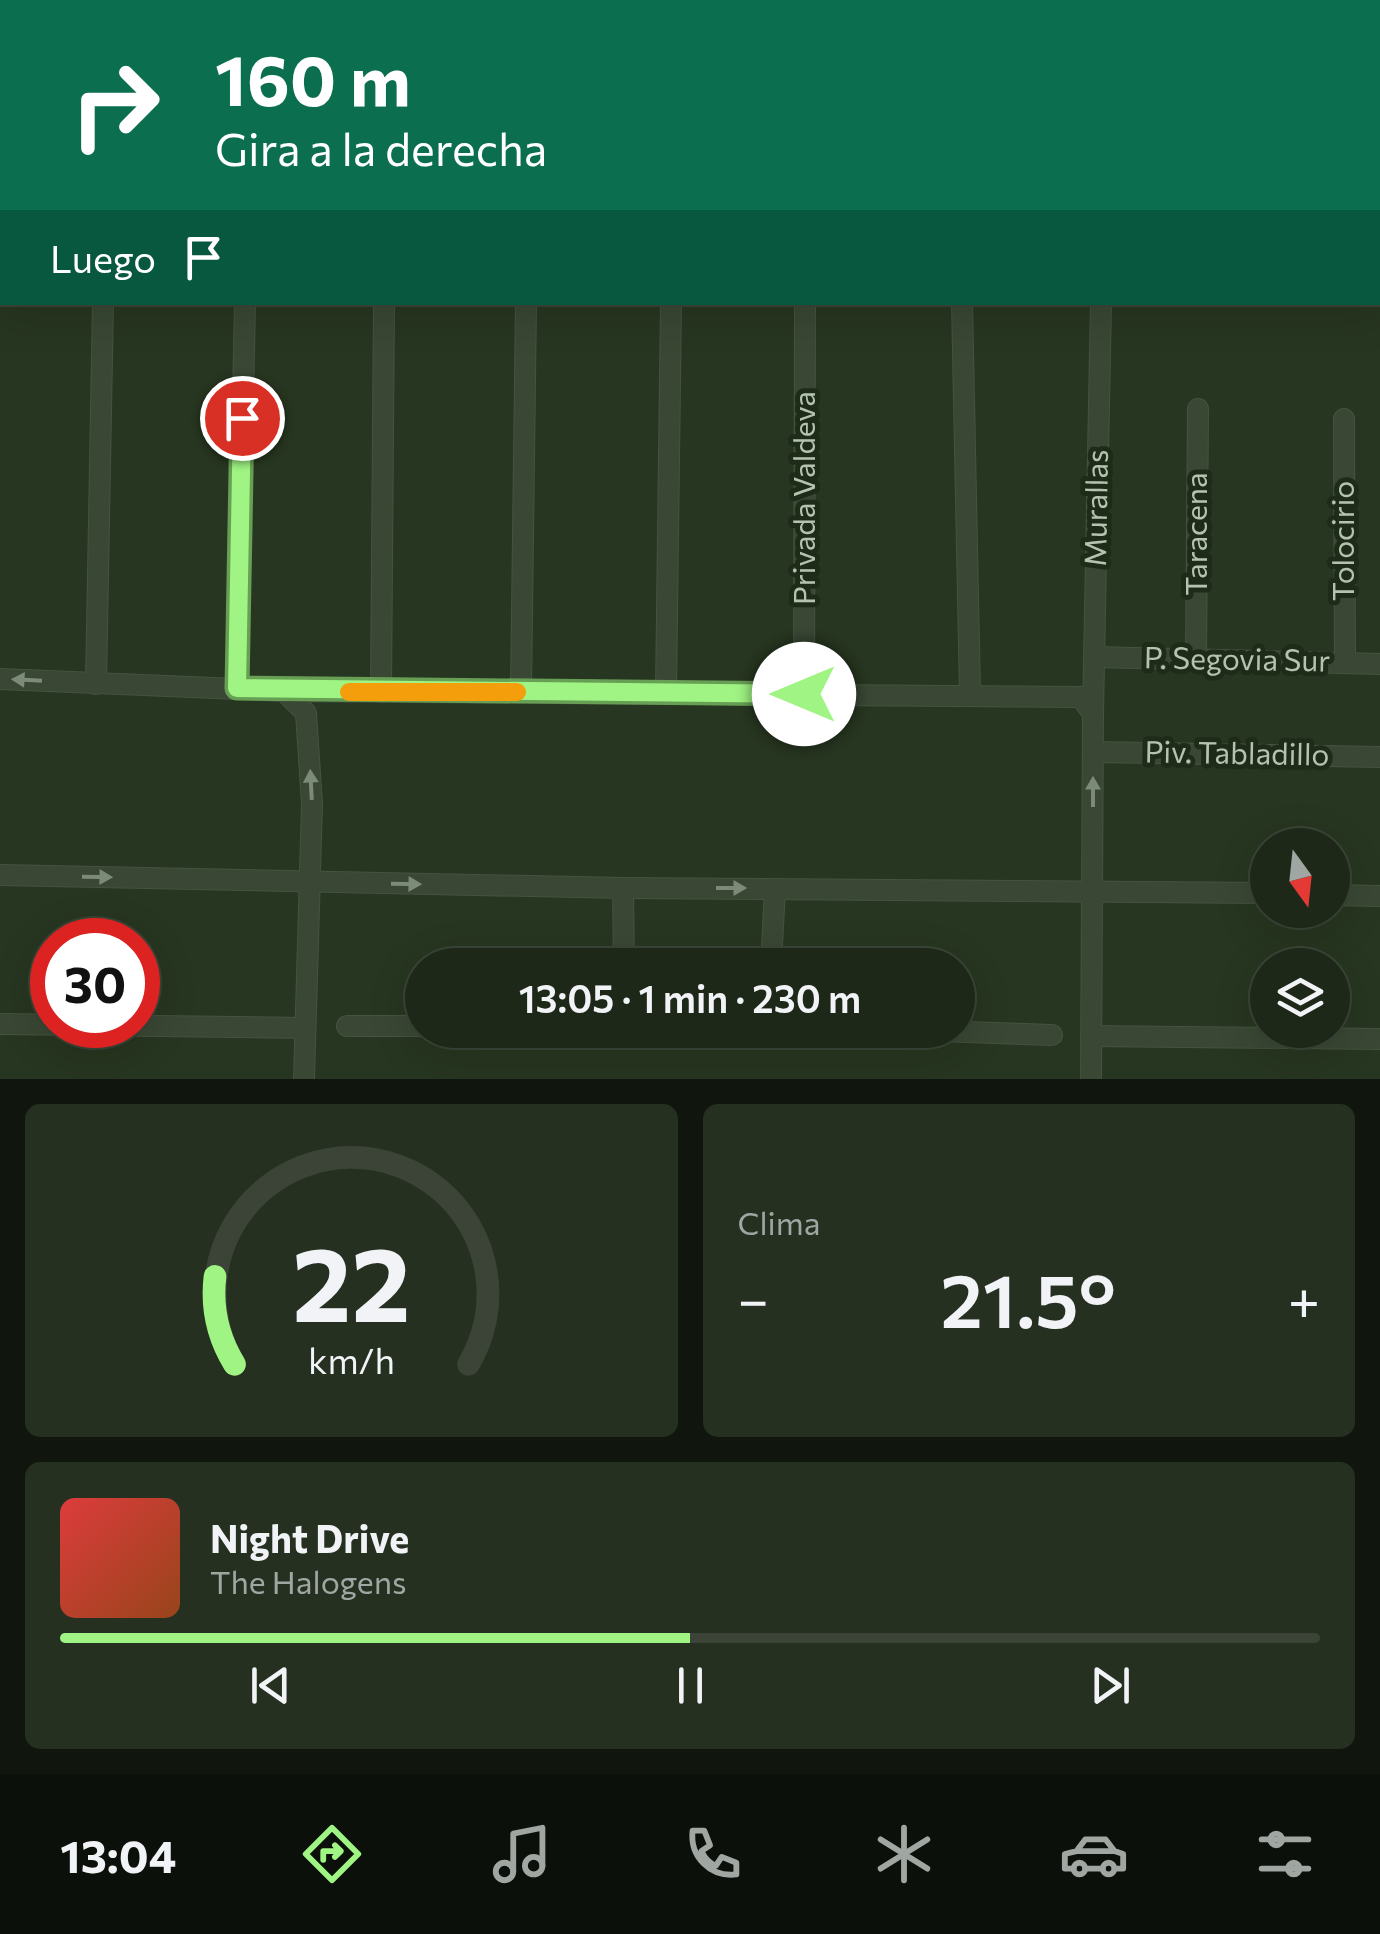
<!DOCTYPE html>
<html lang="es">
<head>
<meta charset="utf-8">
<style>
  :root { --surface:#1d2818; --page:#253021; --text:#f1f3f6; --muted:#a0a6a2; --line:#3b4437; --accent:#9ff483 }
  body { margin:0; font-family:Commissioner,sans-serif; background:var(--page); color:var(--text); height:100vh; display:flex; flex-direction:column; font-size:38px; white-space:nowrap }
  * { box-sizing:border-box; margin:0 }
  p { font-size:32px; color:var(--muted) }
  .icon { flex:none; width:55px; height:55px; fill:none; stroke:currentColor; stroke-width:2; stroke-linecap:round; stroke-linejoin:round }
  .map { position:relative; height:1079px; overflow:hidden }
  .details { display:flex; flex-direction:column; gap:25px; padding:25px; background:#10160d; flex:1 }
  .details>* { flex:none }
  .guide { position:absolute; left:0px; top:0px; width:1380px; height:305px; box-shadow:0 10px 40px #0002,0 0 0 2px var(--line); background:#0b6e4f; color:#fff; overflow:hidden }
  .needle { width:65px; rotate:165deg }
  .fabs { position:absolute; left:1250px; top:828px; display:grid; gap:20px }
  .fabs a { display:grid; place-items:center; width:100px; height:100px; border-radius:50%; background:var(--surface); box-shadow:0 10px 40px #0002,0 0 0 2px var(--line); font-size:50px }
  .speed { position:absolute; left:30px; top:918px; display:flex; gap:20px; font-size:50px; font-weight:700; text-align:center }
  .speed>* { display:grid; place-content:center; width:130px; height:130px; border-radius:50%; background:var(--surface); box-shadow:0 10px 40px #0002,0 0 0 2px var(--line); line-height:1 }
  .speed .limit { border:15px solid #d22; background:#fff; color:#111 }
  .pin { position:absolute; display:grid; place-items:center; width:85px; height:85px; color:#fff; margin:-42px; border:5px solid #fff; border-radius:50%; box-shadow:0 2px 10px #0007 }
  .me { position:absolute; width:110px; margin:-55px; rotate:270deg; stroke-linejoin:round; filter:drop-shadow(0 0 8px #0008) }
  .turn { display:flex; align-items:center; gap:35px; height:210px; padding:0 50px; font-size:45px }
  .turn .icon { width:130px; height:130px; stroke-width:2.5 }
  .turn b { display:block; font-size:70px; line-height:85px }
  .then { display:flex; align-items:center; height:95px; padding:0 50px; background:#0003; gap:20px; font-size:38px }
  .big { font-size:75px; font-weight:600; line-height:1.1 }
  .details .tile { flex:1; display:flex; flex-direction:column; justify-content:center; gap:15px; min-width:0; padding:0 35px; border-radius:15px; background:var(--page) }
  .details .dial { align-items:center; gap:0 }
  .dial svg { height:260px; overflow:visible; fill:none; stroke:var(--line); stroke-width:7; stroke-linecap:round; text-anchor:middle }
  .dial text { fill:var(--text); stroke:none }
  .song { display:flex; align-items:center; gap:30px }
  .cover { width:120px; height:120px; border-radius:15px; background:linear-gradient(135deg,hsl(0 70% 55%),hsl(20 70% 35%)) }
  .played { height:10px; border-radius:5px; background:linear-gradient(90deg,var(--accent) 50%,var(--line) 50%) }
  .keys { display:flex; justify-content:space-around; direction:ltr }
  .heat { display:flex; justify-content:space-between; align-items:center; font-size:55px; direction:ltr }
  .details .tiles { flex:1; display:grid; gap:25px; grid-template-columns:1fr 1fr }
  .tile:last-child { grid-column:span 2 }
  .trip { position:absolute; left:405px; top:948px; width:570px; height:100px; border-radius:50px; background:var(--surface); box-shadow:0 10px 40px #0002,0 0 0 2px var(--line); font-weight:600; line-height:100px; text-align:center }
  .tab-bar { display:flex; height:160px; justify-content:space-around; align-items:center; background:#0c100a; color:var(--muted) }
  .tab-bar .icon { width:70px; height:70px }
  .tab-bar .selected { color:var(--accent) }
  .tab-bar b { font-size:45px; color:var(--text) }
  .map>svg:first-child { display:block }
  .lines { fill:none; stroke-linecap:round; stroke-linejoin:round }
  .street-casing { stroke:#455340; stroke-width:22 }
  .street { stroke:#394734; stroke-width:20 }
  .oneway { fill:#7c8b77 }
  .route-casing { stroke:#679f55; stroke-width:25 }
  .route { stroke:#9ff483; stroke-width:18 }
  .slow { stroke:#f59e0b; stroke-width:18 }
  .labels { text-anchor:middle; stroke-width:10; stroke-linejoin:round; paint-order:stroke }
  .street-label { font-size:30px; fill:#b3c3ae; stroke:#1e2b19 }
</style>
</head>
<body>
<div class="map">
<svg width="1380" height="1079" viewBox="0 0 1380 1079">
  <rect width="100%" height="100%" fill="#273620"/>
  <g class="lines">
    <defs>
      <g id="street">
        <polyline points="878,2 878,0"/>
        <polyline points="1029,2 1029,0"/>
        <polyline points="1176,2 1176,0"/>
        <polyline points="1323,2 1323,0"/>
        <polyline points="962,302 970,694"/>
        <polyline points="1344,419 1345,663"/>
        <polyline points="1094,657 1380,664"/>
        <polyline points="1196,659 1198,409"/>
        <polyline points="0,679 284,691 306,713 312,804 304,1079"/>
        <polyline points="96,684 103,302"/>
        <polyline points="237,688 245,302"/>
        <polyline points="284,691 1081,697 1093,714 1091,1079"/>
        <polyline points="381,692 384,302"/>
        <polyline points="521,692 526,302"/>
        <polyline points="666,693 671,302"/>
        <polyline points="804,694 805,302"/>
        <polyline points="1093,714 1101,302"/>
        <polyline points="1093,752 1380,757"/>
        <polyline points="0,875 623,888 1268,893"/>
        <polyline points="623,888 624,965"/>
        <polyline points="1332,895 1380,896"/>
        <polyline points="771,965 775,889"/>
        <polyline points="0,1024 305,1028"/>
        <polyline points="347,1026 422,1026"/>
        <polyline points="909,1030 1052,1035"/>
        <polyline points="1091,1036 1380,1039"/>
      </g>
    </defs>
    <use href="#street" class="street-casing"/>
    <use href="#street" class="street"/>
  </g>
  <defs><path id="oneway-solid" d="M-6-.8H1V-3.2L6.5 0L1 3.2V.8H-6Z" transform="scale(2.5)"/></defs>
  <g class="oneway">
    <use href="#oneway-solid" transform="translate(27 680) rotate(-177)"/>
    <use href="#oneway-solid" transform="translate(311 785) rotate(-93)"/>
    <use href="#oneway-solid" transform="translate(1093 792) rotate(-90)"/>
    <use href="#oneway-solid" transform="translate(97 877) rotate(1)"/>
    <use href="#oneway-solid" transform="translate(406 884) rotate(1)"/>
    <use href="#oneway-solid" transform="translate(731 888)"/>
  </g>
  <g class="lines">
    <defs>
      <polyline id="route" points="242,418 237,688 804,694"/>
    </defs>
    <use href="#route" class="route-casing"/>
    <use href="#route" class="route"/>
    <polyline class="slow" points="349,692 517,692"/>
  </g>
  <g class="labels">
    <g class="street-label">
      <text transform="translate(805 498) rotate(-90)" y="10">Privada Valdeva</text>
      <text transform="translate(1097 508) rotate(-89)" y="10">Murallas</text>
      <text transform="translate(1197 534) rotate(-90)" y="10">Taracena</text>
      <text transform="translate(1344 541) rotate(-90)" y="10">Tolocirio</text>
      <text transform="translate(1237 660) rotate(1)" y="10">P. Segovia Sur</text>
      <text transform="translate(1237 754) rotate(1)" y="10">Piv. Tabladillo</text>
    </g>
  </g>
</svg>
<div class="fabs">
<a><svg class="needle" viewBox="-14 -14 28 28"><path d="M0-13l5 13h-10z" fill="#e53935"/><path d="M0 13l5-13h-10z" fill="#a0a6a2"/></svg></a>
<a><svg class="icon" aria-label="layers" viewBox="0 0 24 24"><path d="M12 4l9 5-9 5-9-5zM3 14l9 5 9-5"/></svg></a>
</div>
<div class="speed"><div class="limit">30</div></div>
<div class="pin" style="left:242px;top:418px;background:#d93025"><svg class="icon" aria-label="arrive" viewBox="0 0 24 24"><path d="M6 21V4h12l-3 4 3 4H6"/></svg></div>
<svg class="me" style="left:804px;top:694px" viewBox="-20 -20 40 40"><circle r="19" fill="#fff"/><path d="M0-13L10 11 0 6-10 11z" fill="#9ff483"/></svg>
<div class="trip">13:05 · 1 min · 230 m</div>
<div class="guide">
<div class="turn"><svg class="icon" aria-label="right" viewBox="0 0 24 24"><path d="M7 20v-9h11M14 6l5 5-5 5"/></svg><div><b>160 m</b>Gira a la derecha</div></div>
<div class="then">Luego<svg class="icon" aria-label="arrive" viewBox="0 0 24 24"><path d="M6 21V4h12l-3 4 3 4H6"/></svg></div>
</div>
</div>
<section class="details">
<div class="tiles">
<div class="tile dial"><svg viewBox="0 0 100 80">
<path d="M14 69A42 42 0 1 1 86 69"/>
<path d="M14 69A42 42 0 0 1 8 42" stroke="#9ff483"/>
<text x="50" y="56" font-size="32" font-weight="700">22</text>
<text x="50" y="72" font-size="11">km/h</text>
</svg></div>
<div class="tile"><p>Clima</p>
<div class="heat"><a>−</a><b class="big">21.5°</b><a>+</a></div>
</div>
<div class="tile">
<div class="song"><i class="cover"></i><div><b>Night Drive</b><p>The Halogens</p></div></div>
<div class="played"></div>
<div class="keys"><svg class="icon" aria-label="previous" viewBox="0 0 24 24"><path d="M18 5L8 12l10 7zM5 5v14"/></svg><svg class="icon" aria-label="pause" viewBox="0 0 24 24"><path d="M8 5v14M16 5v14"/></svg><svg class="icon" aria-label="next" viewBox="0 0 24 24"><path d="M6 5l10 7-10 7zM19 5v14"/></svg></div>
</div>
</div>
</section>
<nav class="tab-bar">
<b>13:04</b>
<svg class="icon selected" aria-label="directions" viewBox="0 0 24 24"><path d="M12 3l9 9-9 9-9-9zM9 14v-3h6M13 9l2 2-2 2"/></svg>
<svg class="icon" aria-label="music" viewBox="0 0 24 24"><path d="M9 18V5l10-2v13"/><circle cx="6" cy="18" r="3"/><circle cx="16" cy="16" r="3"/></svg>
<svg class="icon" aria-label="phone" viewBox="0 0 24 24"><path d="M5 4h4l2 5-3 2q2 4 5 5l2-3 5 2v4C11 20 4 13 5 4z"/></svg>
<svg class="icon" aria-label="climate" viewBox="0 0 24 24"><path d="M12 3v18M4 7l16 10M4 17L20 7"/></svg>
<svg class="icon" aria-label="car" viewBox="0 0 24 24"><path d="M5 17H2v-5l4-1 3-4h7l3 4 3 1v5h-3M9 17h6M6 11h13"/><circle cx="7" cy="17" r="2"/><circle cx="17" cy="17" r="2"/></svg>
<svg class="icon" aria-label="filters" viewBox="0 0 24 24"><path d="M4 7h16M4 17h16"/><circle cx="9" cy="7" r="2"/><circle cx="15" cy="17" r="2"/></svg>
</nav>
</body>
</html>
